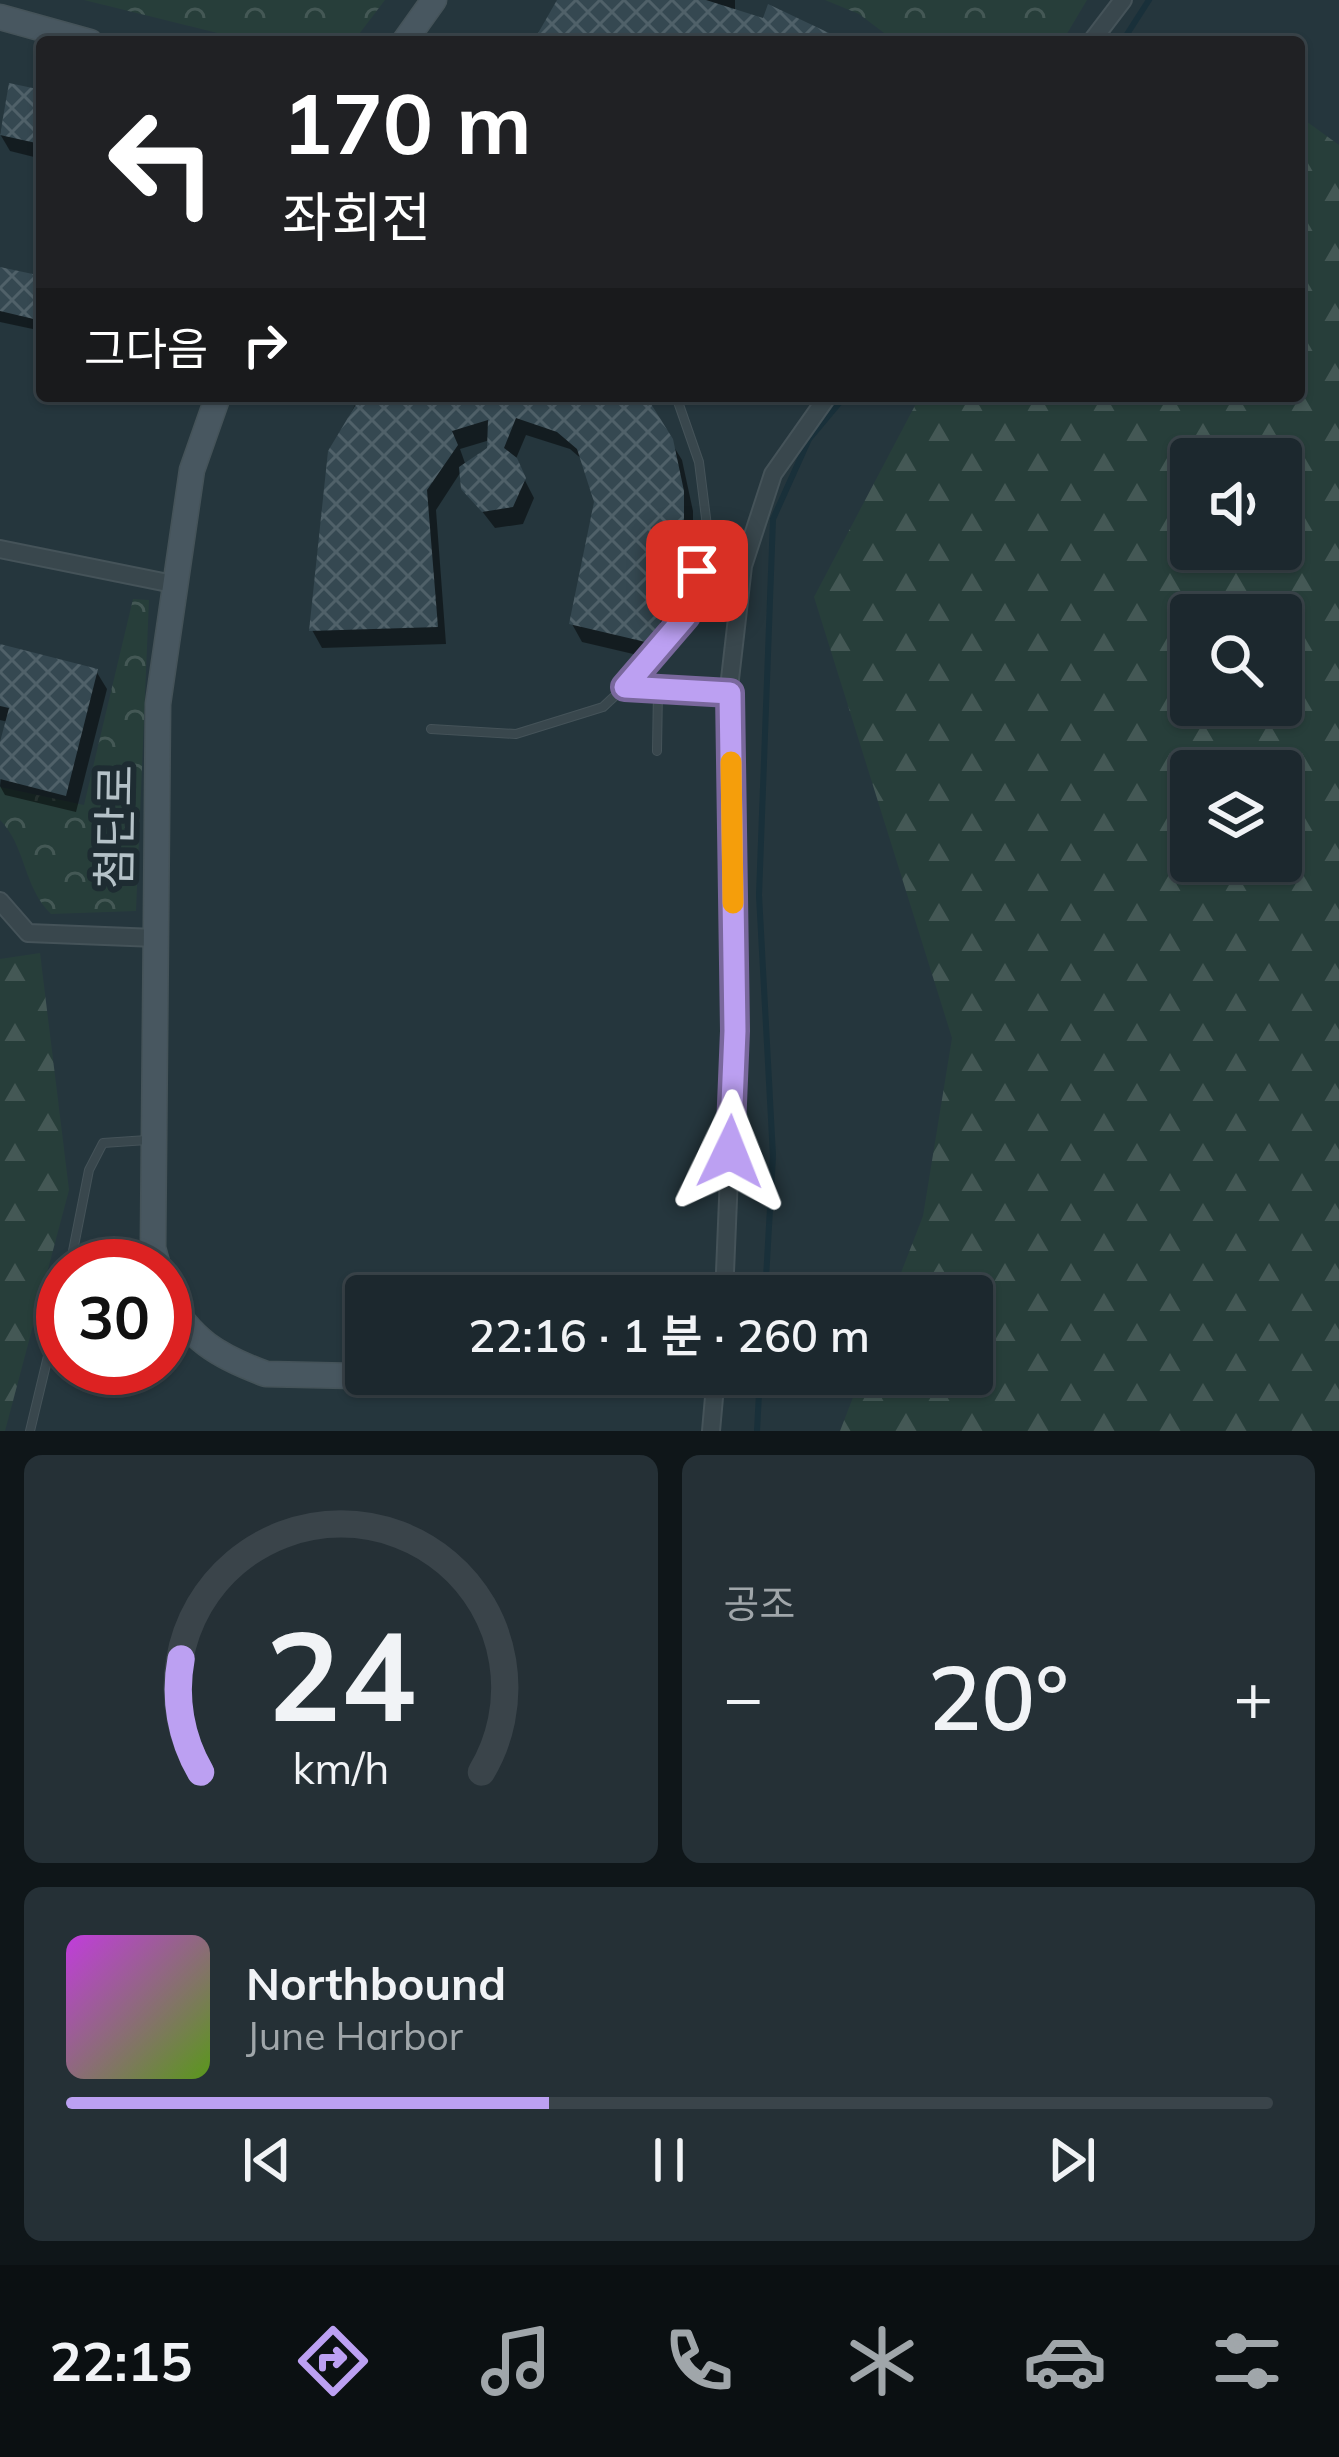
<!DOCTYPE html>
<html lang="ko">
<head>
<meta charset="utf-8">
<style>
  :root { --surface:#1c282e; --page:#253036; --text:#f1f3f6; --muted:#a0a6aa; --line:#3a444a; --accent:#bca0f2 }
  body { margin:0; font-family:Mulish,"Noto Sans KR",sans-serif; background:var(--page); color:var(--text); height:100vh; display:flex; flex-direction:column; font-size:45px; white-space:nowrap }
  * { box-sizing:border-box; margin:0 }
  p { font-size:39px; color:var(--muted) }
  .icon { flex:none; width:66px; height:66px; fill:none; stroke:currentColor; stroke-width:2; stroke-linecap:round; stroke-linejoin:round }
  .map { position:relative; height:1431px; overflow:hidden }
  .side { display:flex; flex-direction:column; gap:24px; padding:24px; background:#0f1619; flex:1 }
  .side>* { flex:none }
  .guide { position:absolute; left:36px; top:36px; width:1269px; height:366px; border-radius:12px; box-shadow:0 3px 9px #0004,0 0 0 3px var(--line); background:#202124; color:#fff; overflow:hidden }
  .tools { position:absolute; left:1170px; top:438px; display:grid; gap:24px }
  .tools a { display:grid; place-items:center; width:132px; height:132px; border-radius:12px; background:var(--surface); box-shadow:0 3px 9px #0004,0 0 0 3px var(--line); font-size:60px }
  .speed { position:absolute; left:36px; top:1239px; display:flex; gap:24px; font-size:60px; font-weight:700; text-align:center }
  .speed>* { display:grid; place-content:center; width:156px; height:156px; border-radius:50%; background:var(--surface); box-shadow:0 3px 9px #0004,0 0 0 3px var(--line); line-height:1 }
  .speed .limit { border:18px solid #d22; background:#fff; color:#111 }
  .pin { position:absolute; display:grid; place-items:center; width:102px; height:102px; color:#fff; margin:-51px; border-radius:24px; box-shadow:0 6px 18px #0006 }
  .me { position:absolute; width:132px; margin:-66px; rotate:2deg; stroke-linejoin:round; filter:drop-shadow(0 0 9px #0008) }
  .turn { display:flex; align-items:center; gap:42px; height:252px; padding:0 48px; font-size:54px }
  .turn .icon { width:156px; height:156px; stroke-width:2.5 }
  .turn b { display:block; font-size:84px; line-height:102px }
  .then { display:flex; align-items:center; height:114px; padding:0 48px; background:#0003; gap:24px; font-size:45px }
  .big { font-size:90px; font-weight:600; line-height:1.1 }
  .side .card { flex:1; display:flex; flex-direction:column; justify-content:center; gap:18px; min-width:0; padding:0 42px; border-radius:18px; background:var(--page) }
  .side .dial { align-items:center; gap:0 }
  .dial svg { height:312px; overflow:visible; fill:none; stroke:var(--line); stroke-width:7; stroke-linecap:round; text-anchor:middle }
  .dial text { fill:var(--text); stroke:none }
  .song { display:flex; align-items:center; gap:36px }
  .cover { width:144px; height:144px; border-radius:18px; background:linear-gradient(135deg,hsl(290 70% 55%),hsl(90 70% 35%)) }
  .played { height:12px; border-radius:6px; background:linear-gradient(90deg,var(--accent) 40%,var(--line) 40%) }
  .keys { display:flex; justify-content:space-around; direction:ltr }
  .heat { display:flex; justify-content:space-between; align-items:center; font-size:66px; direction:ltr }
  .side .tiles { flex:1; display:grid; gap:24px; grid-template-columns:1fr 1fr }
  .card:last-child { grid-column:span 2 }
  .trip { position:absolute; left:345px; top:1275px; width:648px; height:120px; border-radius:12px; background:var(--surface); box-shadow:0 3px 9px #0004,0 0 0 3px var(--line); font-weight:600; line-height:120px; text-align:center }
  .tab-bar { display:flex; height:192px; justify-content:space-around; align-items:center; background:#0b1012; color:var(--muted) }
  .tab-bar .icon { width:84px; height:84px }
  .tab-bar .selected { color:var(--accent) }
  .tab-bar b { font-size:54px; color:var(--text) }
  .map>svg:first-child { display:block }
  .forest { fill:url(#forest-firs); fill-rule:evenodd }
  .park { fill:url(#park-crowns) }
  .shadow { fill:#0007; fill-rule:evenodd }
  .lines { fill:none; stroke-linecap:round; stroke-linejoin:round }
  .stream { stroke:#19303a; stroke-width:6 }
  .building { fill:url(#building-cross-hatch) }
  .lane-casing { stroke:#455359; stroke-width:10 }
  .street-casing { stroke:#455359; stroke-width:20 }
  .secondary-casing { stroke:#455359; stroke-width:27 }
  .lane { stroke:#39474d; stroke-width:8 }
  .street { stroke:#39474d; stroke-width:16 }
  .secondary { stroke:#485760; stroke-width:24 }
  .route-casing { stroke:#7a689d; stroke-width:30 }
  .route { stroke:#bca0f2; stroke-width:21 }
  .slow { stroke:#f59e0b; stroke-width:21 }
  .labels { text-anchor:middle; stroke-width:12; stroke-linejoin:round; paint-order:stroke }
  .street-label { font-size:45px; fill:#b5c2c8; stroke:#1e2c32 }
</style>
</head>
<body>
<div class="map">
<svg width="1339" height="1431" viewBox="0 0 1339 1431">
  <defs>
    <pattern id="forest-firs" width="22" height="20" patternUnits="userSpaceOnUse" patternTransform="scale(3)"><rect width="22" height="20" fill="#273e3a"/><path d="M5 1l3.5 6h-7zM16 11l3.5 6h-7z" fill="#445855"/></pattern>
    <pattern id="park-crowns" width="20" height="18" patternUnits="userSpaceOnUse" patternTransform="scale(3)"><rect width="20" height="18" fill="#273e3a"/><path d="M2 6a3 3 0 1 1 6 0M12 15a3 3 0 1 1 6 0" fill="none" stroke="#445855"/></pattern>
    <pattern id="building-cross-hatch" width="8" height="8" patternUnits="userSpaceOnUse" patternTransform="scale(3)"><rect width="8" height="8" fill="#354851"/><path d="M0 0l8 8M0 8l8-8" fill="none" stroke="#506169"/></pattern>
  </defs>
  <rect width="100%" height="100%" fill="#25363d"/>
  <g class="forest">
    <path d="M1299,116L1339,145V1431H840L862,1374H972V1296H892L923,1216L952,1038L814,597L920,396H1299ZM1191,459H1281V549H1191ZM1191,615H1281V705H1191ZM1191,771H1281V861H1191Z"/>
    <polygon points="40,953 69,1190 5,1431 0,1431 0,959"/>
  </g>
  <g class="park">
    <polygon points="84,0 385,0 353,42 254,42"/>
    <polygon points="825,0 1087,0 1062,42 896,42 859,14"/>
    <path d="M133,599L149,600L136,911L51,914C23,887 26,846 0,820V787L84,805Z"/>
  </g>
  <g class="shadow">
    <polygon points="563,0 735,0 735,14 841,42 539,42"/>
    <polygon points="11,86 42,94 42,159 10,151 0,134"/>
    <polygon points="0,270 42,279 42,331 0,322"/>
    <path d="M366,396L645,400L682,460L693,511V562L663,661L582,642L572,624L597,502L584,461L570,449L526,435L515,461L534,498L523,524L495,528L464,488L462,470L436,510L446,644L322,648L312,630L331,452L355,405ZM490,440V450L466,466L460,449Z"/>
    <polygon points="0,647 96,671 107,689 76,812 5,795 0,786 8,722 0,720"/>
  </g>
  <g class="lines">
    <g class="stream">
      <polyline points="1122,42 1149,0"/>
      <polyline points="765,1296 773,1156 759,895 773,519 809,439 845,396"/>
      <polyline points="757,1431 760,1374"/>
    </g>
  </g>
  <g class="building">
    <polygon points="557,0 706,0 763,18 768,4 848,42 533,42"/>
    <polygon points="9,83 42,90 36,143 0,135"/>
    <polygon points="0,267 42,276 42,321 0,311"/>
    <polygon points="361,396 646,396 673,439 684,491 684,542 654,644 569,624 594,502 577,449 557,432 516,418 504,448 517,458 526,478 513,507 482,512 461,489 459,467 487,448 488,420 452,431 458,445 427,490 438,627 309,631 328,451"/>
    <polygon points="0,644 98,669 66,796 0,779 0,742 9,708 0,706"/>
  </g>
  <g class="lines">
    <defs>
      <g id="lane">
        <polyline points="625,687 728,693"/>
        <polyline points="431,729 516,734 603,707 649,664 686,616 707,526 699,462 676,396"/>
        <polyline points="657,751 658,689"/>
        <polyline points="70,1266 89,1170 103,1143 147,1140"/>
        <polyline points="30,1431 63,1294"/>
      </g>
      <g id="street">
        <polyline points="1091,42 1123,0"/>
        <polyline points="0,549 173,584"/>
        <polyline points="0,901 28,933 156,938"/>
        <polyline points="724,1296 735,1031 730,679 743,566 773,474 828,396"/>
        <polyline points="711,1431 716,1375"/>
      </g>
      <g id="secondary">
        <polyline points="0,17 90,42"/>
        <polyline points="404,42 434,0"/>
        <polyline points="158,1266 153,1248 158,704 192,470 218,396"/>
        <path d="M165,1294C191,1340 217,1356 266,1374L715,1384"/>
      </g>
    </defs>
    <use href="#lane" class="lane-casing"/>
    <use href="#street" class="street-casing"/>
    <use href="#secondary" class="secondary-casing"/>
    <use href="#lane" class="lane"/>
    <use href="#street" class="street"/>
    <use href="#secondary" class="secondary"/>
  </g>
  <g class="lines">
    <defs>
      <polyline id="route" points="697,571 686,616 625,687 730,693 735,1031 730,1152"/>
    </defs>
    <use href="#route" class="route-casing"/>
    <use href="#route" class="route"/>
    <polyline class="slow" points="731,762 733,903"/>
  </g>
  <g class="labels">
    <g class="street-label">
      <text transform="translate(115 827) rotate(-89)" y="16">첨단로</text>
    </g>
  </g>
</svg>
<div class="tools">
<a><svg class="icon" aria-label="sound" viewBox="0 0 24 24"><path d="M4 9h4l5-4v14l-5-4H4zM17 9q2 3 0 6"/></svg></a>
<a><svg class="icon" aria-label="search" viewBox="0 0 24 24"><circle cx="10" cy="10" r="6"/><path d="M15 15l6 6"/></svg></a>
<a><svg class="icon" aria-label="layers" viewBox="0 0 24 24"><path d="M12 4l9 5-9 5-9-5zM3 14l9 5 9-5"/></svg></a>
</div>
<div class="speed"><div class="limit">30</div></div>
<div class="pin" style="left:697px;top:571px;background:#d93025"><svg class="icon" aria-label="arrive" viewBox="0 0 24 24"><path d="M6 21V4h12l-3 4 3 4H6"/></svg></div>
<svg class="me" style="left:730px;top:1152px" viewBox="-20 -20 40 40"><path d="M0-17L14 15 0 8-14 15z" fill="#bca0f2" stroke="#fff" stroke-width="4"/></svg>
<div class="trip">22:16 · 1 분 · 260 m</div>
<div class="guide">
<div class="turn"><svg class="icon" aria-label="left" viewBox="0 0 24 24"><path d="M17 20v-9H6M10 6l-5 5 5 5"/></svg><div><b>170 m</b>좌회전</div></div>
<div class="then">그다음<svg class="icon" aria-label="right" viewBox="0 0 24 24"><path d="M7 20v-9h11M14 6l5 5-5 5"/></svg></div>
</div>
</div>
<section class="side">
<div class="tiles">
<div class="card dial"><svg viewBox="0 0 100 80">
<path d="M14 69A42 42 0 1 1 86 69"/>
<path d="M14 69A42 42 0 0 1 9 40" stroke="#bca0f2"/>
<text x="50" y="56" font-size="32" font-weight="700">24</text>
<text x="50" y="72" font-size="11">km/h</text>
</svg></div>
<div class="card"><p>공조</p>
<div class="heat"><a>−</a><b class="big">20°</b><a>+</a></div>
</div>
<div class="card">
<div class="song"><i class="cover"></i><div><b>Northbound</b><p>June Harbor</p></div></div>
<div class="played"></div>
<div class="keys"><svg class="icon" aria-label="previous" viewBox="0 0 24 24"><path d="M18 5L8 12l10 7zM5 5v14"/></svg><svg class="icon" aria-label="pause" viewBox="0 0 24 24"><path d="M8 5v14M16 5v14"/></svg><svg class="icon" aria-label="next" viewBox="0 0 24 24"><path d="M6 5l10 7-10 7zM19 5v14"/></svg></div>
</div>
</div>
</section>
<nav class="tab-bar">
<b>22:15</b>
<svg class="icon selected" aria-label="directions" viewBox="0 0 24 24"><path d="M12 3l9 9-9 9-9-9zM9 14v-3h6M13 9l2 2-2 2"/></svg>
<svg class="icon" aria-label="music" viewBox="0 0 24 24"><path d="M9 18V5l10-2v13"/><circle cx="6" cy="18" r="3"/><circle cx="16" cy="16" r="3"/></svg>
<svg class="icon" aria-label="phone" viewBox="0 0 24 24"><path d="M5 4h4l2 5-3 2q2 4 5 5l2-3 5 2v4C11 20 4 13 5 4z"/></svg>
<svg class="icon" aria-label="climate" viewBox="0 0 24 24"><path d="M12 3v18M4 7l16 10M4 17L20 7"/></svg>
<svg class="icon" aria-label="car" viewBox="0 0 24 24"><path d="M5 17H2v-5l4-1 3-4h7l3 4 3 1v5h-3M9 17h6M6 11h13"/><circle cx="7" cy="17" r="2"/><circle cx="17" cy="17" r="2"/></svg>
<svg class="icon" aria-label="filters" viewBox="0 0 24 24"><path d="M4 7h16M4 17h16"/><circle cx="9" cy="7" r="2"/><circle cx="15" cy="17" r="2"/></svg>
</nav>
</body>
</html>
